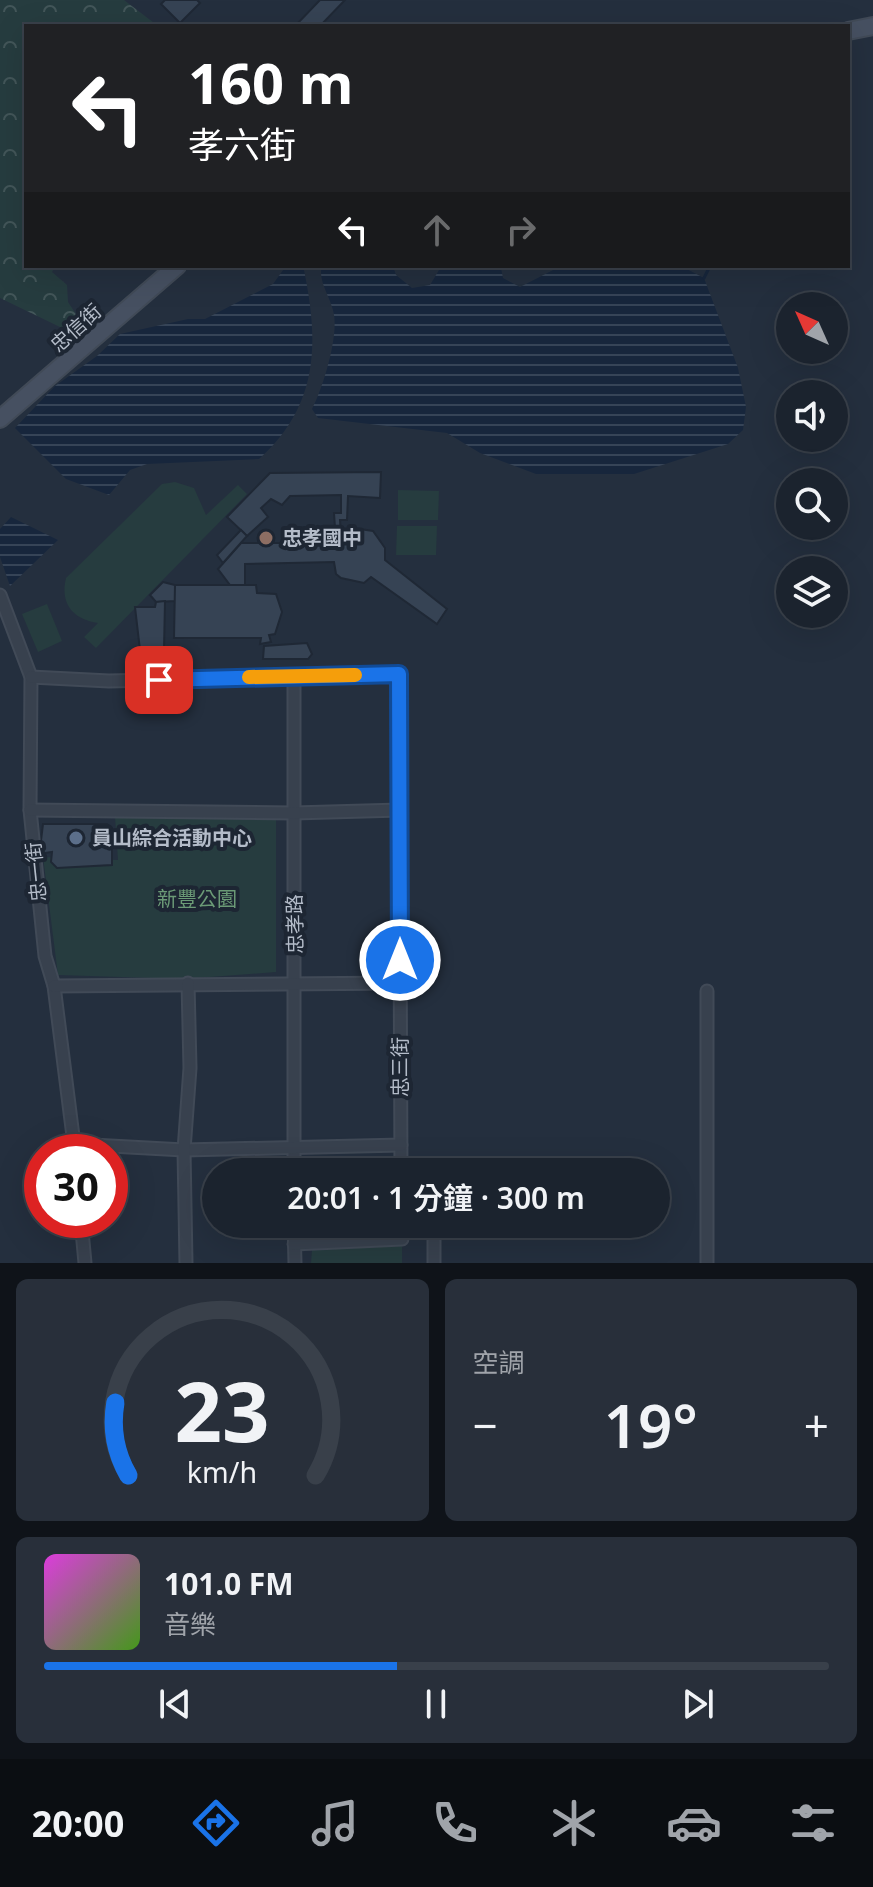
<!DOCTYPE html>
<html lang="zh-TW">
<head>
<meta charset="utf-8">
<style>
  :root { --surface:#1b232e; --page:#282f3a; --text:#f1f3f6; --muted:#a0a4aa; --line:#39404a; --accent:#1a73e8 }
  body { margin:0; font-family:"Noto Sans","Noto Sans TC",sans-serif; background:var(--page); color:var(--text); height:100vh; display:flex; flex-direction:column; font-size:30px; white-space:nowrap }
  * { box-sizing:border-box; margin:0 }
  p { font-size:26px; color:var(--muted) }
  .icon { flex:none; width:44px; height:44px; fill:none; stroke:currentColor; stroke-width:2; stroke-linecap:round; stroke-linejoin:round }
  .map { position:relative; height:1263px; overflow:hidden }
  .panel { display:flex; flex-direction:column; gap:16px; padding:16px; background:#0f1319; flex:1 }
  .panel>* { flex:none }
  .guide { position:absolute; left:24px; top:24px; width:826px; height:244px; border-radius:0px; box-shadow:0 8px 32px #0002,0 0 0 2px var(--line); background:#202124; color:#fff; overflow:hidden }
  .needle { width:52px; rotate:315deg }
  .tools { position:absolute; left:776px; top:292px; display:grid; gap:16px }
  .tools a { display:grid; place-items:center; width:72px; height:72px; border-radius:50%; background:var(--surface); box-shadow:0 8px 32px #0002,0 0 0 2px var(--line); font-size:40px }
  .speed { position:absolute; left:24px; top:1134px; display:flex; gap:16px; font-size:40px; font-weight:700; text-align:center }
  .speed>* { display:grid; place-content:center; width:104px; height:104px; border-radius:50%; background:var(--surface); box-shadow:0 8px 32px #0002,0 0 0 2px var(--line); line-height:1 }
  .speed .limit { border:12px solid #d22; background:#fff; color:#111 }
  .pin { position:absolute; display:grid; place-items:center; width:68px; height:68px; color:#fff; margin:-34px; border-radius:16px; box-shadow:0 4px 12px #0006 }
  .me { position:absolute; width:88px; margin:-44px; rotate:0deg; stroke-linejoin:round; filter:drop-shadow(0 0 6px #0008) }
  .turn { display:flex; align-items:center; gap:28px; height:168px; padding:0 32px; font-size:36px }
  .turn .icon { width:104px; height:104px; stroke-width:2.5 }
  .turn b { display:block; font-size:56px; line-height:68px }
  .lanes { display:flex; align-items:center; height:76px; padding:0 32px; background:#0003; justify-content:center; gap:40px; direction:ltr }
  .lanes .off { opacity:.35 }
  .big { font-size:60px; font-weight:600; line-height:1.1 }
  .panel .tile { flex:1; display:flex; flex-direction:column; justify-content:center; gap:12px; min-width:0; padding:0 28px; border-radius:12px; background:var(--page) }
  .panel .dial { align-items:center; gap:0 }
  .dial svg { height:208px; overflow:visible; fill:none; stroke:var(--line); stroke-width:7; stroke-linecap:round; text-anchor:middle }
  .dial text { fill:var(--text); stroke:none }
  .song { display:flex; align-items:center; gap:24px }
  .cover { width:96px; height:96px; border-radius:12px; background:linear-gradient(135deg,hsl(300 70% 55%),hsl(100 70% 35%)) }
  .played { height:8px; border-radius:4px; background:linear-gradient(90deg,var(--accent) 45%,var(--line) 45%) }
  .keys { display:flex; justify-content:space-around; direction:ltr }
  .heat { display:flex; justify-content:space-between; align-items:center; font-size:44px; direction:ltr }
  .panel .tiles { flex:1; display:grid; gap:16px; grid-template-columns:1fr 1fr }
  .tile:last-child { grid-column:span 2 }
  .trip { position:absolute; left:202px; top:1158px; width:468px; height:80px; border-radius:40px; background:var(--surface); box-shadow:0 8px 32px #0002,0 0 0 2px var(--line); font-weight:600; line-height:80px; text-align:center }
  .menu { display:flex; height:128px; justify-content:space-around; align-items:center; background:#0b0e12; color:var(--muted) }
  .menu .icon { width:56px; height:56px }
  .menu .on { color:var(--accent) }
  .menu b { font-size:36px; color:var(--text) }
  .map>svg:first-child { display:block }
  .green { fill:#263c3f }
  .forest { fill:url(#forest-crowns) }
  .water { fill:url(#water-rules) }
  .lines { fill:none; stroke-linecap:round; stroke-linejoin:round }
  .stream { stroke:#17263c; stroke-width:3 }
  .building { fill:#364354; stroke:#1f2835; stroke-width:2 }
  .street-casing { stroke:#414a57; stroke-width:15 }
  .secondary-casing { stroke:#414a57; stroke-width:20 }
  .street { stroke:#38414e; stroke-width:11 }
  .secondary { stroke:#465061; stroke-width:16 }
  .route-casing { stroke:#114b97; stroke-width:20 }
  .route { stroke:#1a73e8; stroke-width:14 }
  .slow { stroke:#f59e0b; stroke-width:14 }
  .education-dot { fill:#8d6e63; stroke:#1d2633; stroke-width:3 }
  .service-dot { fill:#5c6f8a; stroke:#1d2633; stroke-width:3 }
  .labels { text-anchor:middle; stroke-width:8; stroke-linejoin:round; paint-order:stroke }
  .street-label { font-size:20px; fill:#b4bcc9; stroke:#1d2633 }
  .poi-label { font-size:20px; font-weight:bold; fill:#b4bcc9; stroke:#1d2633; text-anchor:start }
  .park-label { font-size:20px; fill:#6b9a76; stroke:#1d2633 }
</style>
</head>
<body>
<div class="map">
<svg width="873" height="1263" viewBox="0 0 873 1263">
  <defs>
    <pattern id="forest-crowns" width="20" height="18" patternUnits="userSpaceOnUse" patternTransform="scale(2)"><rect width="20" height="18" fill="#263c3f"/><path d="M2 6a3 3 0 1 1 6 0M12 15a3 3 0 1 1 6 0" fill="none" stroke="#435659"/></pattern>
    <pattern id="water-rules" width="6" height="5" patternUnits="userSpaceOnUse" patternTransform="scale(2)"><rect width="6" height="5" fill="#17263c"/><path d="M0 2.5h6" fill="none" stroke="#364457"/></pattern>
  </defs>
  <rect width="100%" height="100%" fill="#242f3e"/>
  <g class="green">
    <path d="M175,482L194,488L206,515L238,485L247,494L96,648L84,637L98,623C72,619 60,603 66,578L162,484Z"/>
    <polygon points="398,490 439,491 438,520 398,520"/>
    <polygon points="397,526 437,526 436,555 396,555"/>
    <polygon points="47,604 62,641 38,652 22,614"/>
    <polygon points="115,817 276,818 276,972 184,979 58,975 43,857 118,860"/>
    <polygon points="402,1246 402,1263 311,1263 312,1250"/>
  </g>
  <polygon class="forest" points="0,0 124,0 158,26 26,26 26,266 55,266 52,272 67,285 68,302 85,328 60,327 0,298"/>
  <g class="water">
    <path d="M286,266L304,270C319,343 319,405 259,459L147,464L130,470L109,495L66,479L15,428L55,386L97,356L120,334L188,319H205L273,284Z"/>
    <path d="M322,266H393L396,275L412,288L430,285L439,270L501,268L503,278L520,287L557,268L576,266H681L704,278L738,368L746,407L743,430L728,444L634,474H536L480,453L447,433L318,418L312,409C323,388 338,338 334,315C332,299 317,281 322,266Z"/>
    <polygon points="11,517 58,540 10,586 0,557 0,529"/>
  </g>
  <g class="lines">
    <polyline class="stream" points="704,278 710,266"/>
  </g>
  <g class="building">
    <polygon points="165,0 197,0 200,3 180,23 161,4"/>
    <polygon points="320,0 345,0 320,26 295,26"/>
    <polygon points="381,472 380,498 348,496 347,520 340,520 341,536 336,543 334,513 341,513 341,495 290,496 282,505 271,499 261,508 268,517 247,536 227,517 270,473"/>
    <polygon points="353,528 373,531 385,548 385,560 447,609 437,624 371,577 364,583 341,578 336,574 334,562 245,564 245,585 230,585 218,569 241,543 336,543"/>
    <polygon points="241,530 247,536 223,563 217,555"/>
    <polygon points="163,582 175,585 175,601 156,602 150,595"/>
    <polygon points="175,585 256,585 257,593 276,594 282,612 275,634 269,635 271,642 260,644 261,638 174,638"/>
    <polygon points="165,601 164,650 140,650 135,607 155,607 156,602"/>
    <polygon points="307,643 312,654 308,659 263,659 264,646"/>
    <polygon points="43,824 107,824 112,828 112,865 57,868 51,862 52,852 45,853 40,849"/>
  </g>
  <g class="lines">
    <defs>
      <g id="street">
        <polyline points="0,595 31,677 30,810 45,956 54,986 75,1152"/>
        <polyline points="294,676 294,1172"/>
        <polyline points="31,677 109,681 399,674 401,1172"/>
        <polyline points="30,810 294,813 400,810"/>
        <polyline points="54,986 400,983"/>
        <polyline points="74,1144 184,1150 401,1145"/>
        <polyline points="81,1220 85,1263"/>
        <polyline points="294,1224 295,1263"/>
        <polyline points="294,1244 402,1239 402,1224"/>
        <polyline points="186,1263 184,1150 190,1068 188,983"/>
        <polyline points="434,1263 434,1234"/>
        <polyline points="707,1263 707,991"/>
      </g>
      <g id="secondary">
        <polyline points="848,31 873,26"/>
        <polyline points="0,419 177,266"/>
      </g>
    </defs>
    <use href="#street" class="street-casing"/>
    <use href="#secondary" class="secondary-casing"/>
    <use href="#street" class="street"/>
    <use href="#secondary" class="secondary"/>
  </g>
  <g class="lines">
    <defs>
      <polyline id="route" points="159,680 399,674 400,960"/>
    </defs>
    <use href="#route" class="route-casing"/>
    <use href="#route" class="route"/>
    <polyline class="slow" points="249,677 355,675"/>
  </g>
  <circle class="education-dot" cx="266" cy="538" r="8"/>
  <circle class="service-dot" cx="76" cy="838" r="8"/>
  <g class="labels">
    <g class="street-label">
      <text transform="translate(76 328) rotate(-42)" y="7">忠信街</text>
      <text transform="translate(36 872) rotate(-96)" y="7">忠一街</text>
      <text transform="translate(295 924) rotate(-91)" y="7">忠孝路</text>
      <text transform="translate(400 1067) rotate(-90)" y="7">忠三街</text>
    </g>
    <g class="poi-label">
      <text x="282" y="545">忠孝國中</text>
      <text x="92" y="845">員山綜合活動中心</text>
    </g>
    <g class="park-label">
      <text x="197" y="906">新豐公園</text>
    </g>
  </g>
</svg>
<div class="tools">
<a><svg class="needle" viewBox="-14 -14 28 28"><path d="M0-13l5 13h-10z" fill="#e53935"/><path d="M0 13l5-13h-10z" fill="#a0a4aa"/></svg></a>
<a><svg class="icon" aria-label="sound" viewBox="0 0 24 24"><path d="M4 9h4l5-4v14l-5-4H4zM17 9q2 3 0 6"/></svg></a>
<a><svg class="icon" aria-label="search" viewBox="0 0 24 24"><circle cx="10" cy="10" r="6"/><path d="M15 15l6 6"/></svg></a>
<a><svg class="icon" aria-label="layers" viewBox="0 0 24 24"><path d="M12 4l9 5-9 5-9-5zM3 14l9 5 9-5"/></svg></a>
</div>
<div class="speed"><div class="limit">30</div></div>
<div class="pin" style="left:159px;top:680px;background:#d93025"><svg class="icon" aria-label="arrive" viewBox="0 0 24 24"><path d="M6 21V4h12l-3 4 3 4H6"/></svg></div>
<svg class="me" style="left:400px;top:960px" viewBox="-20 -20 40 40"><circle r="17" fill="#1a73e8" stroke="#fff" stroke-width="3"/><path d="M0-11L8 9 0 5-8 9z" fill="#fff"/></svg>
<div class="trip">20:01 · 1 分鐘 · 300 m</div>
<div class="guide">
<div class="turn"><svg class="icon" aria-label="left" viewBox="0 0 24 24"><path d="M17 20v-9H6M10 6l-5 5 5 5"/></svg><div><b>160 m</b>孝六街</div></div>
<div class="lanes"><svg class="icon" aria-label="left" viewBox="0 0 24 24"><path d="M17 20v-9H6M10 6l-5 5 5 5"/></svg><svg class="icon off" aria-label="ahead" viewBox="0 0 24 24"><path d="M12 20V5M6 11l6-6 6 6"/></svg><svg class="icon off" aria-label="right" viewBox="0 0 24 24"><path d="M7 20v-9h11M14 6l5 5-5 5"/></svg></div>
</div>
</div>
<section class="panel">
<div class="tiles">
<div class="tile dial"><svg viewBox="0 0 100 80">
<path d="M14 69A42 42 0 1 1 86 69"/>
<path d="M14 69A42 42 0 0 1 9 41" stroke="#1a73e8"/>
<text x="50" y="56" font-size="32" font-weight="700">23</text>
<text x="50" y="72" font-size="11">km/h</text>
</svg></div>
<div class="tile"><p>空調</p>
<div class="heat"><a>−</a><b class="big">19°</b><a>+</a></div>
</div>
<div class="tile">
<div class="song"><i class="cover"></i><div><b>101.0 FM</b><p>音樂</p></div></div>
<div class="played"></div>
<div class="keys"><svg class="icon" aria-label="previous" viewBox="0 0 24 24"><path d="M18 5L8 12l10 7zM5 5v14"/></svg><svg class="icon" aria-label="pause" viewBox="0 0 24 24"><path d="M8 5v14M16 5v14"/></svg><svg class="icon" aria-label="next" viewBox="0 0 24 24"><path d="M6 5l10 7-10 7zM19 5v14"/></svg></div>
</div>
</div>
</section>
<nav class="menu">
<b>20:00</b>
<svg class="icon on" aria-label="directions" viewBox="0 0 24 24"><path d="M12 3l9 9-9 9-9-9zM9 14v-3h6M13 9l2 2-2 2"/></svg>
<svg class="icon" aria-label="music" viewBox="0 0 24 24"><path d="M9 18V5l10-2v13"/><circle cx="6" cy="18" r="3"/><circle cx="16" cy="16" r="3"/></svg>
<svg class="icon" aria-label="phone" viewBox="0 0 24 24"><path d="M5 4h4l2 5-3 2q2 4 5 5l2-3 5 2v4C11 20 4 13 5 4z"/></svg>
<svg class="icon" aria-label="climate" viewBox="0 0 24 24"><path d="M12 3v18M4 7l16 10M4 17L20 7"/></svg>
<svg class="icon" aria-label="car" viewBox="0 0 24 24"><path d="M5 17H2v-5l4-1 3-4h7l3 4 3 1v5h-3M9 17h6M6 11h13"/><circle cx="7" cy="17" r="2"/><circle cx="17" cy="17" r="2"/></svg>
<svg class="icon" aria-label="filters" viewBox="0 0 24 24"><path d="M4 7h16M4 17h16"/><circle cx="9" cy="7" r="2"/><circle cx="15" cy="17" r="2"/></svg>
</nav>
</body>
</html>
